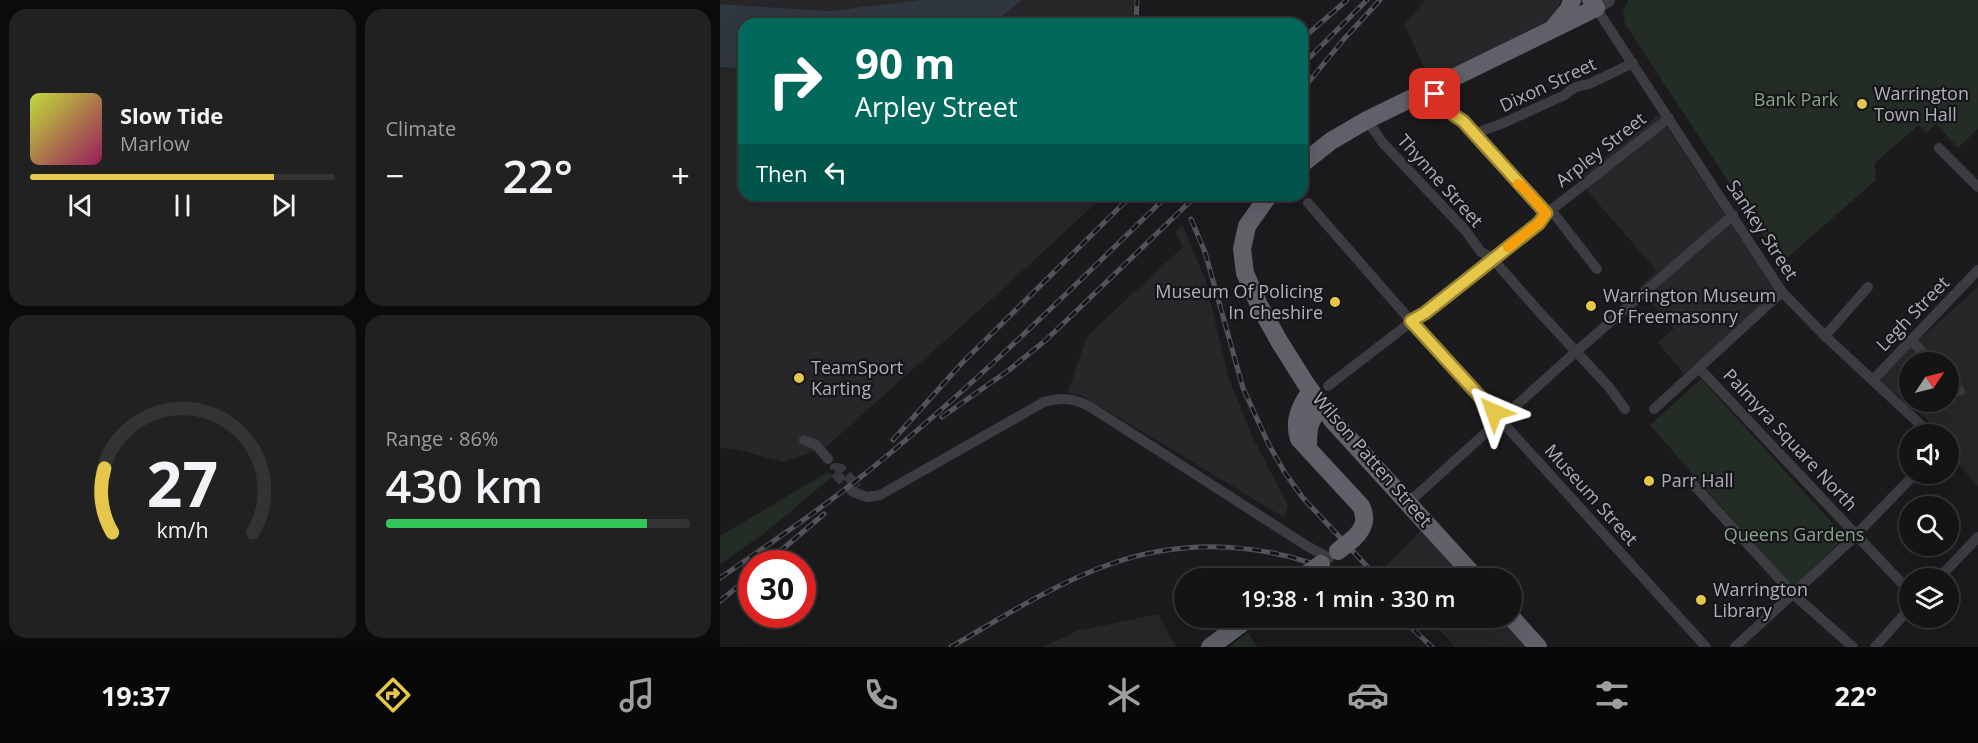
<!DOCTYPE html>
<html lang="en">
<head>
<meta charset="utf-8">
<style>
  :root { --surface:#141415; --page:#212122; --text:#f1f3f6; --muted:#9d9ea0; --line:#333334; --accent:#e4c74b }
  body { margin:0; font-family:"Open Sans",sans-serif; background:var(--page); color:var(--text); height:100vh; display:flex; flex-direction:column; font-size:22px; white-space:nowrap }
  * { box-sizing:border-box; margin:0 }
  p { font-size:20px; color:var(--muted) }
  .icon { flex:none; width:33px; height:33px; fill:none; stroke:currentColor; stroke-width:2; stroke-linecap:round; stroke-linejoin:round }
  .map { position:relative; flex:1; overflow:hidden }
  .side { display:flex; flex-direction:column; gap:9px; padding:9px; background:#0b0b0c; width:720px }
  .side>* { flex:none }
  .guide { position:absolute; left:18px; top:18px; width:570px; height:183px; border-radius:18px; box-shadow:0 6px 24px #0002,0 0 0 2px var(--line); background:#00695c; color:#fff; overflow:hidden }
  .needle { width:39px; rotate:55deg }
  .controls { position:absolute; left:1179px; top:352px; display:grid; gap:12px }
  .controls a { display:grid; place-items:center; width:60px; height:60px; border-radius:50%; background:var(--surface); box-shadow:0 6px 24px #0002,0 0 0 2px var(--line); font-size:30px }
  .speed { position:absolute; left:18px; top:550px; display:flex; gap:12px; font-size:30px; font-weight:700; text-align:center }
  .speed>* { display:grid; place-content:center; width:78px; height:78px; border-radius:50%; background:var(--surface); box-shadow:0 6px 24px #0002,0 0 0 2px var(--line); line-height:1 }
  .speed .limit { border:9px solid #d22; background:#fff; color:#111 }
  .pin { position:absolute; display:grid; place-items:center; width:51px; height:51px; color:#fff; margin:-26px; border-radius:12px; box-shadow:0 3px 9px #0006 }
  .me { position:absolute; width:66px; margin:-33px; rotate:317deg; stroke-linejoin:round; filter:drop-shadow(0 0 4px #0008) }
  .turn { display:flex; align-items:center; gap:21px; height:126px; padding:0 18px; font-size:27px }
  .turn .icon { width:78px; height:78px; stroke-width:2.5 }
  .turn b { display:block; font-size:42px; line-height:51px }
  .then { display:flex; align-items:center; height:57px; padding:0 18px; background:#0003; gap:12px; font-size:22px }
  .big { font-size:45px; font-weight:600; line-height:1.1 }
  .side .widget { flex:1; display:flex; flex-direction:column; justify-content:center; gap:9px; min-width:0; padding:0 21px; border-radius:18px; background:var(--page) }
  .side .dial { align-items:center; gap:0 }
  .dial svg { height:156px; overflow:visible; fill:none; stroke:var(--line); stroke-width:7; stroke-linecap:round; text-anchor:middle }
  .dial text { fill:var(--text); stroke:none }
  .song { display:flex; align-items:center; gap:18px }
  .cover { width:72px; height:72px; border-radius:9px; background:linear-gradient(135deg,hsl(70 70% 55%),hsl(330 70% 35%)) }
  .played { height:6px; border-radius:3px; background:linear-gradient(90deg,var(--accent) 80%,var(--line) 80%) }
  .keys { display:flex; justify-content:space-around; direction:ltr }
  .heat { display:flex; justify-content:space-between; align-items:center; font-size:33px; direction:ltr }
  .charge { height:9px; border-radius:4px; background:linear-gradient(90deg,#34c759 86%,var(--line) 0) }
  .side .tiles { flex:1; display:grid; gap:9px; grid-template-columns:repeat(2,1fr) }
  .trip { position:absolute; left:454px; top:568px; width:348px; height:60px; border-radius:30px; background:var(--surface); box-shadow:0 6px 24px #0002,0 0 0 2px var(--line); font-weight:600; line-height:60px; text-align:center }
  .menu { display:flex; height:96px; justify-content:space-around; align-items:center; background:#080808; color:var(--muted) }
  .menu .icon { width:42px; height:42px }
  .menu .active { color:var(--accent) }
  .menu b { font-size:27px; color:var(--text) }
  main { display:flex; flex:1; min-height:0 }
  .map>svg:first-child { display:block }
  .built { fill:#272629; fill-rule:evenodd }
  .green { fill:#242c26 }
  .water { fill:#313740 }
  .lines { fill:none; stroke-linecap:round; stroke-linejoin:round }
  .minor-tunnel { stroke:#38383c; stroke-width:10; stroke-dasharray:10 5; stroke-linecap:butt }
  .minor { stroke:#3c3c41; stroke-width:10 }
  .tertiary { stroke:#3c3c41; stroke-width:14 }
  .trunk { stroke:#606069; stroke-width:18 }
  .rail-casing { stroke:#53535a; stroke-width:5 }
  .rail { stroke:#161517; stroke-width:3; stroke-dasharray:9; stroke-linecap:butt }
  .trunk-bridge { stroke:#606069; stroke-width:18 }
  .route-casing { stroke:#948131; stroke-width:15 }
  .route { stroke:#e4c74b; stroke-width:10 }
  .slow { stroke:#f59e0b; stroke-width:10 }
  .poi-dot { fill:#e4c74b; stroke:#161517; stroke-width:2 }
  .labels { text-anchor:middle; stroke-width:4.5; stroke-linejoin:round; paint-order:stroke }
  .street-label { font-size:18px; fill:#aeb0bb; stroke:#161517 }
  .poi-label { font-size:18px; fill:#aeb0bb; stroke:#161517; text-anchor:start }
  .park-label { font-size:18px; fill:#87a48d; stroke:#161517 }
</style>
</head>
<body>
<main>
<section class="side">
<div class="tiles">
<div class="widget">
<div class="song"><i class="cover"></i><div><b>Slow Tide</b><p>Marlow</p></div></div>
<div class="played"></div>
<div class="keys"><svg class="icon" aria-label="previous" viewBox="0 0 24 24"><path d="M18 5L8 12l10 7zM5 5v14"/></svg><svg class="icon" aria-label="pause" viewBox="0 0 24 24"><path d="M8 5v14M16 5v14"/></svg><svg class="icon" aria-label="next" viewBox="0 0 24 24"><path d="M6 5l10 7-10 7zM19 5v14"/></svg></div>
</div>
<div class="widget"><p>Climate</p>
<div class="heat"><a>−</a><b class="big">22°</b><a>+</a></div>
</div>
<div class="widget dial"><svg viewBox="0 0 100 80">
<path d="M14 69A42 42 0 1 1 86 69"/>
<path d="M14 69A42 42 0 0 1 10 36" stroke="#e4c74b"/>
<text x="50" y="56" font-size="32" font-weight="700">27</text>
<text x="50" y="72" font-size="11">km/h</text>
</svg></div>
<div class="widget"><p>Range · 86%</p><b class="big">430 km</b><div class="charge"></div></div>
</div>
</section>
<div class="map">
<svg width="1258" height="647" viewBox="0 0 1258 647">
  <rect width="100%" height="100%" fill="#1b1a1c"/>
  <g class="built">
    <polygon points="0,0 199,0 110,11 0,4"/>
    <polygon points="302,0 414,0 413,24 273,24"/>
    <polygon points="706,0 841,0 833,20 712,85 684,24"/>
    <polygon points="0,67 24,69 24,195 385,195 274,297 106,447 64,462 15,449 0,448"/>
    <polygon points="939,115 1056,292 965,376 938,342 954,329 919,288 937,271 857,179 933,120 934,116"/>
    <polygon points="462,224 485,279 509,379 533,438 568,505 565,518 363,396 348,392 367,336 463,247 455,232"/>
    <path d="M1258,287V486L1229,454L1228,435H1218L1212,424L1160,380L1191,347ZM1190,363H1228V402H1190Z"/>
    <polygon points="702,529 746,579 674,579 664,568"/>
    <polygon points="438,614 456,647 323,647 357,631"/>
    <polygon points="709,618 781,618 807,647 735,647"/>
  </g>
  <g class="green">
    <polygon points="908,0 1258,0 1258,129 1238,148 1216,124 1206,133 1199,125 1155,163 1156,180 1061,263 1034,222 1036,211 1022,191 1010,184 905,24 903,13"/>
    <polygon points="981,379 1125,537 1072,588 930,425"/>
    <polygon points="108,472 113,476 41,536 0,564 0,536"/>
    <polygon points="528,632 538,647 509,647"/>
  </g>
  <polygon class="water" points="199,0 302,0 273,24 24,24 24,69 0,67 0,4 110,11"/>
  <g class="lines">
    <polyline class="minor-tunnel" points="133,492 117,475 115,468 121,469 138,487"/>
    <g class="minor">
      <polyline points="876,8 1062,292 1105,336 1203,427 1220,435"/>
      <polyline points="709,88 735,116 743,121 826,214"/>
      <polyline points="647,120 662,142 745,230 761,252 771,257 822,315 889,387 905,409"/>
      <path d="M756,135L764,130L781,124L845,95C851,88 860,85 869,84L913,63"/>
      <polyline points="1219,148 1258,187"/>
      <polyline points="588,203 691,321 986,647"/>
      <polyline points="831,210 877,269"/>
      <polyline points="1105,336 1148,287"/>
      <polyline points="1191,340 1213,363"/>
      <polyline points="979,368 1190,592"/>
      <polyline points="1228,379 1240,391"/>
      <polyline points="1153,380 1258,270"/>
      <polyline points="608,386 819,223 826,214 949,118"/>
      <polyline points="934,409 1062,292"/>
      <polyline points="84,440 96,445 108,459"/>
      <polyline points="974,485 1073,594 1133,647"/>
      <path d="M133,492L147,497L160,495L324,402C342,397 352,398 369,406L587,546L609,558"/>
      <polyline points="689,502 850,357 1013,215"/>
      <polyline points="1218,579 1258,537"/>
      <polyline points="1015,647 1130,541 1195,474"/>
      <polyline points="1155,647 1190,608"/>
    </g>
    <polyline class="tertiary" points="876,8 888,0"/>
    <g class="trunk">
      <polyline points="835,26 849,9 852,0"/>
      <polyline points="582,164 611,141 647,120 876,8 871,0"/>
      <polyline points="549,195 527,226 522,249 525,273 539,305 559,341 586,384 613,421 757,579"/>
      <path d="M591,391C580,406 573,421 579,439L641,506C648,520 643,530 633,539"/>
      <path d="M588,448C588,428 588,421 602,407"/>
      <polyline points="792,618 818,647"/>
      <polyline points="490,647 529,618"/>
    </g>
    <defs>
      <g id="rail">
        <polyline points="416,24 417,0"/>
        <polyline points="582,39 627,0"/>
        <polyline points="582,65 647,0"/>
        <polyline points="582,90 624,39 660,0"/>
        <polyline points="471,219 485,252 523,388 549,445 565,473 583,498 659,579"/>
        <polyline points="222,417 289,370 326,340 477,195"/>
        <polyline points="173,440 242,363 412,195"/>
        <polyline points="45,564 104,514"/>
        <path d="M0,578C46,546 93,515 137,480C247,393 347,293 448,195"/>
        <polyline points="0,601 32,575"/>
        <polyline points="681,618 712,647"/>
        <path d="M231,647C281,618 331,586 385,566C466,536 554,542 630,579"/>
      </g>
    </defs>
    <use href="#rail" class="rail-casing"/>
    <use href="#rail" class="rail"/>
    <g class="trunk-bridge">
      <polyline points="618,551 633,539"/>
      <polyline points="581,578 601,564"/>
    </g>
  </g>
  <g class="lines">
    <defs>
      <polyline id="route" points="715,94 735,116 743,121 826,213 819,223 705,313 691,321 774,412"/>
    </defs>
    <use href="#route" class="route-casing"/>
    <use href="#route" class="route"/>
    <polyline class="slow" points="788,247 819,223 826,213 804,188 798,184"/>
  </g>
  <g class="poi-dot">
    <circle cx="1142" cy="104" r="6"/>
    <circle cx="615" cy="302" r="6"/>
    <circle cx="871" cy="306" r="6"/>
    <circle cx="79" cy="378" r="6"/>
    <circle cx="929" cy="481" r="6"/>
    <circle cx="981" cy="600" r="6"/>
  </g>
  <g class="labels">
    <g class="street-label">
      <text transform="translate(828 85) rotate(-25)" y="6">Dixon Street</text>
      <text transform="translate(881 150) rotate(-38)" y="6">Arpley Street</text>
      <text transform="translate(720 181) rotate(48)" y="6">Thynne Street</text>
      <text transform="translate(1042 230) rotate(57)" y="6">Sankey Street</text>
      <text transform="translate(1193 314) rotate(-46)" y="6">Legh Street</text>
      <text transform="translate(1070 440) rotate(47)" y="6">Palmyra Square North</text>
      <text transform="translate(652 460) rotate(49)" y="6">Wilson Patten Street</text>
      <text transform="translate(871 495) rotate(48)" y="6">Museum Street</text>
    </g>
    <g class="poi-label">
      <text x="1154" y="100">Warrington<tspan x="1154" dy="21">Town Hall</tspan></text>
      <text x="603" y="298" text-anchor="end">Museum Of Policing<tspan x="603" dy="21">In Cheshire</tspan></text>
      <text x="883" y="302">Warrington Museum<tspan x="883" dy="21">Of Freemasonry</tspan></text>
      <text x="91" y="374">TeamSport<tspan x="91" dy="21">Karting</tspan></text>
      <text x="941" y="487">Parr Hall</text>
      <text x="993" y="596">Warrington<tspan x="993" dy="21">Library</tspan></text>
    </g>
    <g class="park-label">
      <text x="1076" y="106">Bank Park</text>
      <text x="1074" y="541">Queens Gardens</text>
    </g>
  </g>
</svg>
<div class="controls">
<a><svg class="needle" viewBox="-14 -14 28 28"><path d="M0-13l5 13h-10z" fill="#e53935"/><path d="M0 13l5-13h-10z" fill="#9d9ea0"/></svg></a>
<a><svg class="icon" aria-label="sound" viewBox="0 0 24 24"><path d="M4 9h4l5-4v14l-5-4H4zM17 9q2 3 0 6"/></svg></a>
<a><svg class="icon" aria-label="search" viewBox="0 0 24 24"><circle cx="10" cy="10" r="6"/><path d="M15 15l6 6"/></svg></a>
<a><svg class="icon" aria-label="layers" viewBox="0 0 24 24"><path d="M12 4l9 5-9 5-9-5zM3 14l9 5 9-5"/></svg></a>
</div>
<div class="speed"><div class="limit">30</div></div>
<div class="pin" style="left:715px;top:94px;background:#d93025"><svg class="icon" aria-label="arrive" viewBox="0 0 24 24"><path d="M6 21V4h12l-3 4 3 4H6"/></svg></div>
<svg class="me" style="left:774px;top:412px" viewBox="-20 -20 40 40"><path d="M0-17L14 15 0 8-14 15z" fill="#e4c74b" stroke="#fff" stroke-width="4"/></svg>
<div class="trip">19:38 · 1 min · 330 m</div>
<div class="guide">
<div class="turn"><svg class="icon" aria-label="right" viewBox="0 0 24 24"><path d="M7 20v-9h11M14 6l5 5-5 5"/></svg><div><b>90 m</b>Arpley Street</div></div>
<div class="then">Then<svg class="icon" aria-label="left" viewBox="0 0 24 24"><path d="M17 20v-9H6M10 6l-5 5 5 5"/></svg></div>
</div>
</div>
</main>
<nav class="menu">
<b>19:37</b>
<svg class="icon active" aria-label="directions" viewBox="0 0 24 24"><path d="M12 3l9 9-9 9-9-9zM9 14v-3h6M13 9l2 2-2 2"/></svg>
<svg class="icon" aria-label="music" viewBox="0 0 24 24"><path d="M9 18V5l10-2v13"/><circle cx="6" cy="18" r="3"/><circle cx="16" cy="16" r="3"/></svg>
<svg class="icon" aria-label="phone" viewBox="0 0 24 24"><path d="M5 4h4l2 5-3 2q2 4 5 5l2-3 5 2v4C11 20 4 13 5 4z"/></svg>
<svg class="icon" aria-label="climate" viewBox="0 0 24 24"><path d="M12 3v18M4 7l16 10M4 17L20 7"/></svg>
<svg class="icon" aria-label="car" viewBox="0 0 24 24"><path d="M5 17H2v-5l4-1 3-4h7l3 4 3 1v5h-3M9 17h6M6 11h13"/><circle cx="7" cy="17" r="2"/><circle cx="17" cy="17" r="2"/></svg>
<svg class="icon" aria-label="filters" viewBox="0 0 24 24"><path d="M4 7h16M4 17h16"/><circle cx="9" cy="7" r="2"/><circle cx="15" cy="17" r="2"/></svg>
<b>22°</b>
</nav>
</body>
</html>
